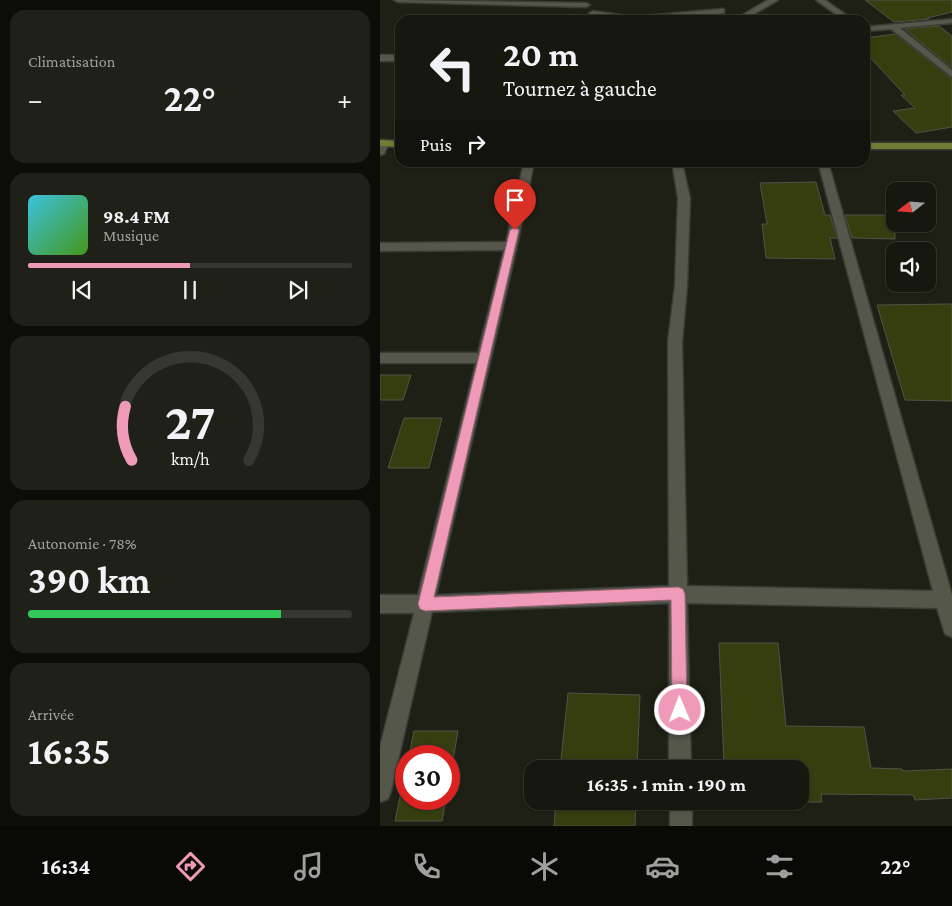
<!DOCTYPE html>
<html lang="fr">
<head>
<meta charset="utf-8">
<style>
  :root { --surface:#161810; --page:#1f2119; --text:#f1f3f6; --muted:#9ea09f; --line:#353730; --accent:#ef9ab8 }
  body { margin:0; font-family:"Crimson Pro",serif; background:var(--page); color:var(--text); height:100vh; display:flex; flex-direction:column; font-size:19px; white-space:nowrap }
  * { box-sizing:border-box; margin:0 }
  p { font-size:16px; color:var(--muted) }
  .icon { flex:none; width:28px; height:28px; fill:none; stroke:currentColor; stroke-width:2; stroke-linecap:round; stroke-linejoin:round }
  .map { position:relative; flex:1; overflow:hidden }
  .side { display:flex; flex-direction:column; gap:10px; padding:10px; background:#0c0d09; width:380px }
  .side>* { flex:none }
  .top-card { position:absolute; left:15px; top:15px; width:475px; height:152px; border-radius:15px; box-shadow:0 1px 4px #0004,0 0 0 1px var(--line); background:#161810; color:var(--text); overflow:hidden }
  .needle { width:32px; rotate:253deg }
  .buttons { position:absolute; left:506px; top:182px; display:grid; gap:10px }
  .buttons a { display:grid; place-items:center; width:50px; height:50px; border-radius:10px; background:var(--surface); box-shadow:0 1px 4px #0004,0 0 0 1px var(--line); font-size:25px }
  .speed { position:absolute; left:15px; top:745px; display:flex; gap:10px; font-size:25px; font-weight:700; text-align:center }
  .speed>* { display:grid; place-content:center; width:65px; height:65px; border-radius:50%; background:var(--surface); box-shadow:0 1px 4px #0004,0 0 0 1px var(--line); line-height:1 }
  .speed .limit { border:8px solid #d22; background:#fff; color:#111 }
  .pin { position:absolute; display:grid; place-items:center; width:42px; height:42px; color:#fff; margin:-51px -21px; border-radius:50% 50% 50% 0; rotate:-45deg; box-shadow:0 0 5px #0007 }
  .pin .icon { rotate:45deg }
  .me { position:absolute; width:55px; margin:-28px; rotate:359deg; stroke-linejoin:round; filter:drop-shadow(0 0 4px #0008) }
  .turn { display:flex; align-items:center; gap:18px; height:105px; padding:0 25px; font-size:22px }
  .turn .icon { width:65px; height:65px; stroke-width:2.5 }
  .turn b { display:block; font-size:35px; line-height:42px }
  .then { display:flex; align-items:center; height:48px; padding:0 25px; background:#0003; gap:10px; font-size:19px }
  .big { font-size:38px; font-weight:700; line-height:1.1 }
  .side .card { flex:1; display:flex; flex-direction:column; justify-content:center; gap:8px; min-width:0; padding:0 18px; border-radius:15px; background:var(--page) }
  .side .dial { align-items:center; gap:0 }
  .dial svg { height:130px; overflow:visible; fill:none; stroke:var(--line); stroke-width:7; stroke-linecap:round; text-anchor:middle }
  .dial text { fill:var(--text); stroke:none }
  .song { display:flex; align-items:center; gap:15px }
  .cover { width:60px; height:60px; border-radius:8px; background:linear-gradient(135deg,hsl(190 70% 55%),hsl(100 70% 35%)) }
  .played { height:5px; border-radius:2px; background:linear-gradient(90deg,var(--accent) 50%,var(--line) 50%) }
  .keys { display:flex; justify-content:space-around; direction:ltr }
  .heat { display:flex; justify-content:space-between; align-items:center; font-size:28px; direction:ltr }
  .charge { height:8px; border-radius:4px; background:linear-gradient(90deg,#34c759 78%,var(--line) 0) }
  .trip { position:absolute; left:144px; top:760px; width:285px; height:50px; border-radius:15px; background:var(--surface); box-shadow:0 1px 4px #0004,0 0 0 1px var(--line); font-weight:700; line-height:50px; text-align:center }
  .tabs { display:flex; height:80px; justify-content:space-around; align-items:center; background:#090a06; color:var(--muted) }
  .tabs .icon { width:35px; height:35px }
  .tabs .current { color:var(--accent) }
  .tabs b { font-size:22px; color:var(--text) }
  main { display:flex; flex:1; min-height:0 }
  .map>svg:first-child { display:block }
  .building { fill:#363e10; stroke:#505347 }
  .lines { fill:none; stroke-linecap:round; stroke-linejoin:round }
  .minor-casing { stroke:#393b34; stroke-width:3 }
  .primary-casing { stroke:#393b34; stroke-width:3 }
  .minor { fill:#55574b; fill-rule:evenodd }
  .primary { fill:#717b35; fill-rule:evenodd }
  .route { fill:#ef9ab8; stroke:#9b6478 }
</style>
</head>
<body>
<main>
<section class="side">
<div class="card"><p>Climatisation</p>
<div class="heat"><a>−</a><b class="big">22°</b><a>+</a></div>
</div>
<div class="card">
<div class="song"><i class="cover"></i><div><b>98.4 FM</b><p>Musique</p></div></div>
<div class="played"></div>
<div class="keys"><svg class="icon" aria-label="previous" viewBox="0 0 24 24"><path d="M18 5L8 12l10 7zM5 5v14"/></svg><svg class="icon" aria-label="pause" viewBox="0 0 24 24"><path d="M8 5v14M16 5v14"/></svg><svg class="icon" aria-label="next" viewBox="0 0 24 24"><path d="M6 5l10 7-10 7zM19 5v14"/></svg></div>
</div>
<div class="card dial"><svg viewBox="0 0 100 80">
<path d="M14 69A42 42 0 1 1 86 69"/>
<path d="M14 69A42 42 0 0 1 10 36" stroke="#ef9ab8"/>
<text x="50" y="56" font-size="32" font-weight="700">27</text>
<text x="50" y="72" font-size="11">km/h</text>
</svg></div>
<div class="card"><p>Autonomie · 78%</p><b class="big">390 km</b><div class="charge"></div></div>
<div class="card"><p>Arrivée</p><b class="big">16:35</b></div>
</section>
<div class="map">
<svg width="572" height="826" viewBox="0 0 572 826">
  <rect width="100%" height="100%" fill="#1e2015"/>
  <g class="building">
    <polygon points="485,0 572,0 572,12 547,18 549,19 514,22"/>
    <polygon points="559,26 572,36 572,68 525,29"/>
    <polygon points="515,34 572,79 572,127 536,133 513,111 535,108 521,95 525,95 485,52 485,38"/>
    <polygon points="436,182 445,215 450,215 457,238 450,238 455,259 386,258 382,224 387,224 380,183"/>
    <polygon points="465,215 515,215 515,239 472,238"/>
    <polygon points="572,304 572,401 525,400 497,305"/>
    <polygon points="0,375 31,375 23,400 0,400"/>
    <polygon points="24,418 62,418 49,468 8,468"/>
    <polygon points="339,643 398,643 406,726 484,727 491,768 522,769 523,771 572,769 572,798 535,800 533,795 441,794 442,802 332,802 420,801 420,769 330,769 330,766 344,766"/>
    <polygon points="188,693 260,695 257,769 180,769"/>
    <polygon points="34,731 78,731 69,784 69,756 29,756"/>
    <polygon points="26,769 26,799 66,799 62,821 15,821"/>
    <polygon points="176,801 256,801 255,826 174,826"/>
  </g>
  <g class="lines">
    <defs>
      <g id="minor">
        <polygon points="14,0 206,3 210,5 206,7 18,2"/>
        <polygon points="388,0 398,0 364,20 354,20"/>
        <polygon points="436,0 445,0 473,20 464,20"/>
        <path d="M341,9H344V13C302,21 255,21 213,15L209,13L213,11L254,17Z"/>
        <polygon points="572,19 572,23 520,28 572,70 572,77 511,29 485,31 485,27"/>
        <rect x="0" y="55" width="20" height="6"/>
        <polygon points="4,140 9,143 4,154 0,155 0,141"/>
        <polygon points="144,162 154,162 137,246 56,595 289,586 288,342 295,286 298,198 292,162 302,162 310,198 307,286 302,342 307,586 553,591 438,162 448,162 572,595 572,637 565,634 557,608 307,603 311,769 289,769 289,603 52,612 11,791 8,799 0,802 0,747 34,613 0,613 0,595 38,595 96,363 0,363 0,353 98,353 124,250 0,251 0,243 126,242"/>
        <rect x="290" y="801" width="22" height="25"/>
      </g>
      <g id="primary">
        <polygon points="0,140 20,141 20,147 0,146"/>
        <rect x="485" y="143" width="87" height="6"/>
      </g>
    </defs>
    <use href="#minor" class="minor-casing"/>
    <use href="#primary" class="primary-casing"/>
    <use href="#minor" class="minor"/>
    <use href="#primary" class="primary"/>
  </g>
  <polygon class="route" points="135,227 139,230 54,597 298,587 303,589 305,594 307,710 305,716 300,718 294,716 292,710 291,600 45,611 40,609 38,604 130,230"/>
</svg>
<div class="buttons">
<a><svg class="needle" viewBox="-14 -14 28 28"><path d="M0-13l5 13h-10z" fill="#e53935"/><path d="M0 13l5-13h-10z" fill="#9ea09f"/></svg></a>
<a><svg class="icon" aria-label="sound" viewBox="0 0 24 24"><path d="M4 9h4l5-4v14l-5-4H4zM17 9q2 3 0 6"/></svg></a>
</div>
<div class="speed"><div class="limit">30</div></div>
<div class="pin" style="left:135px;top:230px;background:#d93025"><svg class="icon" aria-label="arrive" viewBox="0 0 24 24"><path d="M6 21V4h12l-3 4 3 4H6"/></svg></div>
<svg class="me" style="left:300px;top:710px" viewBox="-20 -20 40 40"><circle r="17" fill="#ef9ab8" stroke="#fff" stroke-width="3"/><path d="M0-11L8 9 0 5-8 9z" fill="#fff"/></svg>
<div class="trip">16:35 · 1 min · 190 m</div>
<div class="top-card">
<div class="turn"><svg class="icon" aria-label="left" viewBox="0 0 24 24"><path d="M17 20v-9H6M10 6l-5 5 5 5"/></svg><div><b>20 m</b>Tournez à gauche</div></div>
<div class="then">Puis<svg class="icon" aria-label="right" viewBox="0 0 24 24"><path d="M7 20v-9h11M14 6l5 5-5 5"/></svg></div>
</div>
</div>
</main>
<nav class="tabs">
<b>16:34</b>
<svg class="icon current" aria-label="directions" viewBox="0 0 24 24"><path d="M12 3l9 9-9 9-9-9zM9 14v-3h6M13 9l2 2-2 2"/></svg>
<svg class="icon" aria-label="music" viewBox="0 0 24 24"><path d="M9 18V5l10-2v13"/><circle cx="6" cy="18" r="3"/><circle cx="16" cy="16" r="3"/></svg>
<svg class="icon" aria-label="phone" viewBox="0 0 24 24"><path d="M5 4h4l2 5-3 2q2 4 5 5l2-3 5 2v4C11 20 4 13 5 4z"/></svg>
<svg class="icon" aria-label="climate" viewBox="0 0 24 24"><path d="M12 3v18M4 7l16 10M4 17L20 7"/></svg>
<svg class="icon" aria-label="car" viewBox="0 0 24 24"><path d="M5 17H2v-5l4-1 3-4h7l3 4 3 1v5h-3M9 17h6M6 11h13"/><circle cx="7" cy="17" r="2"/><circle cx="17" cy="17" r="2"/></svg>
<svg class="icon" aria-label="filters" viewBox="0 0 24 24"><path d="M4 7h16M4 17h16"/><circle cx="9" cy="7" r="2"/><circle cx="15" cy="17" r="2"/></svg>
<b>22°</b>
</nav>
</body>
</html>
